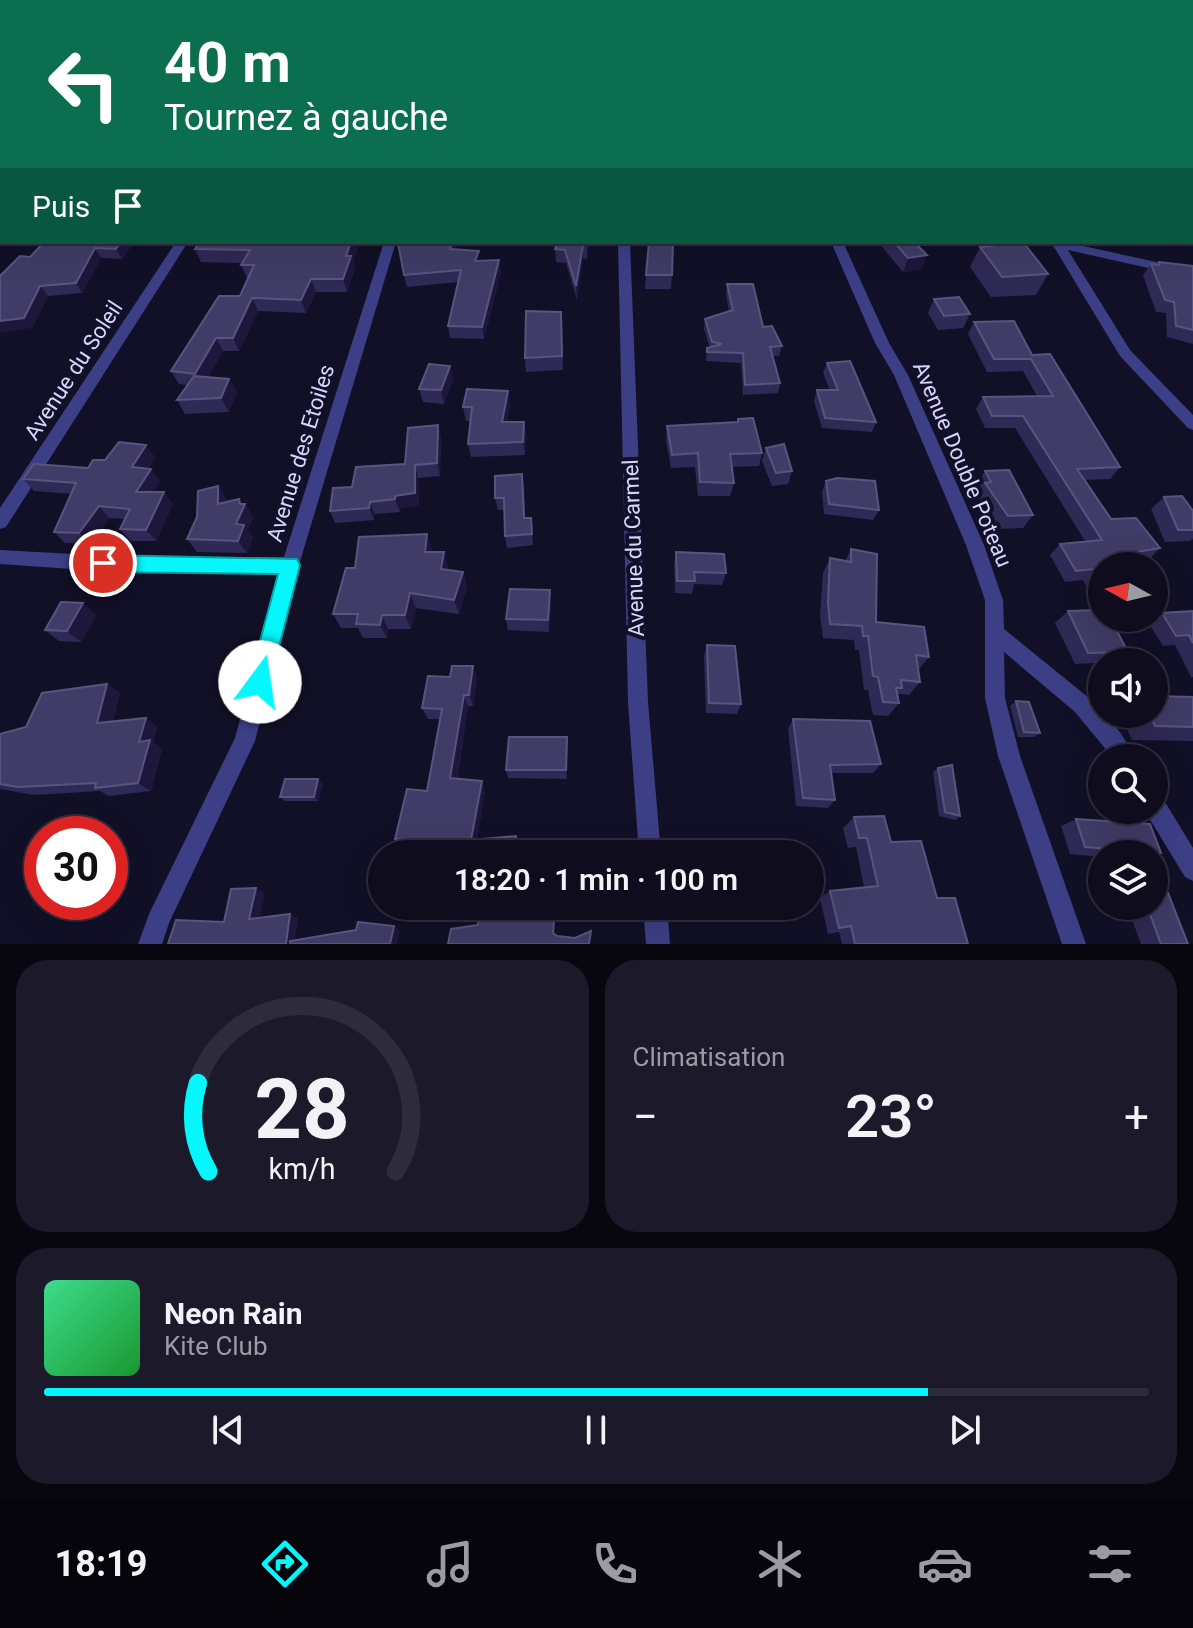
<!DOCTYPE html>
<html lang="fr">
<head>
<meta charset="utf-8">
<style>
  :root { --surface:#0e0c1d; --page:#1c1a2a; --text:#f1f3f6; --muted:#9b9ba4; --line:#2e2c3b; --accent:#05f6fb }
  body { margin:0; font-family:Roboto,sans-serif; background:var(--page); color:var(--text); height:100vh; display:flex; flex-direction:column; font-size:30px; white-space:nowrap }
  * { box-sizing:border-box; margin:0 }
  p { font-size:26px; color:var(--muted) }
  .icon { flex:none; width:44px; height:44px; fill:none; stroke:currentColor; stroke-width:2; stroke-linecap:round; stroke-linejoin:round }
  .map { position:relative; height:944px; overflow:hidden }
  .sheet { display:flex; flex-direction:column; gap:16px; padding:16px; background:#080710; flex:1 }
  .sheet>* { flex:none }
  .banner { position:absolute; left:0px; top:0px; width:1194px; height:244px; box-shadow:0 8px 32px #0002,0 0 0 2px var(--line); background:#0b6e4f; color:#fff; overflow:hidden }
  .needle { width:52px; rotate:278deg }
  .buttons { position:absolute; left:1088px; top:552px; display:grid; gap:16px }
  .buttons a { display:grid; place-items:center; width:80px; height:80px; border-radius:50%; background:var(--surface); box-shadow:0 8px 32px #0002,0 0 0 2px var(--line); font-size:40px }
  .speed { position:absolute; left:24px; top:816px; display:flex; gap:16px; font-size:40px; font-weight:700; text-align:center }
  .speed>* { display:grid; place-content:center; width:104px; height:104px; border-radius:50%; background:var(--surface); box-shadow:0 8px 32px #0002,0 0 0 2px var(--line); line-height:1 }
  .speed .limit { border:12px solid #d22; background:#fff; color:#111 }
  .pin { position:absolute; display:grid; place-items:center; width:68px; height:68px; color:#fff; margin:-34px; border:4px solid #fff; border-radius:50%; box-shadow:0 2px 8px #0007 }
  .me { position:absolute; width:88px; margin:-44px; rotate:14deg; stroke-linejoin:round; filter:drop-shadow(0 0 6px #0008) }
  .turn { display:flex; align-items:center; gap:28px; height:168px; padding:0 32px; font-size:36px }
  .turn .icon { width:104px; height:104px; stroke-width:2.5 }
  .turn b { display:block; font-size:56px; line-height:68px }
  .then { display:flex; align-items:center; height:76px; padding:0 32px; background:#0003; gap:16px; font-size:30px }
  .big { font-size:60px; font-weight:600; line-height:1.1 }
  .sheet .widget { flex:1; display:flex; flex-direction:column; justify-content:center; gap:12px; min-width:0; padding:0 28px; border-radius:32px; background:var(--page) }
  .sheet .dial { align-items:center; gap:0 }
  .dial svg { height:208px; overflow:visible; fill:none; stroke:var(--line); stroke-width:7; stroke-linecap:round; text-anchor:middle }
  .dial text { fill:var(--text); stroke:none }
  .song { display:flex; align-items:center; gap:24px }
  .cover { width:96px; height:96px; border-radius:12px; background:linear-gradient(135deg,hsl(150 70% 55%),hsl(130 70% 35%)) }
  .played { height:8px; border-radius:4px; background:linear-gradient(90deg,var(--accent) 80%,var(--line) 80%) }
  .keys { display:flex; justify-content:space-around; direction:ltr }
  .heat { display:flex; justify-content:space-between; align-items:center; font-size:44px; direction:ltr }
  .sheet .tiles { flex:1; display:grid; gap:16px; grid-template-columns:1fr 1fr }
  .widget:last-child { grid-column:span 2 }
  .trip { position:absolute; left:368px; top:840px; width:456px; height:80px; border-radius:40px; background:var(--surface); box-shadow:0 8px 32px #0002,0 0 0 2px var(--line); font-weight:600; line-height:80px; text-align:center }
  .tabs { display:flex; height:128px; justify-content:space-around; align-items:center; background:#06050c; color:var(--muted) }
  .tabs .icon { width:56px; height:56px }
  .tabs .active { color:var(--accent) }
  .tabs b { font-size:36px; color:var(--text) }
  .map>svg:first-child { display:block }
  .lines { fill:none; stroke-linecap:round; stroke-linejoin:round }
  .minor { fill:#3c3f85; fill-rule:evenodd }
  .wall { fill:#2f2955 }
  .shaded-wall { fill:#1c173b }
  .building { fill:#413c67; stroke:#59547f; stroke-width:2 }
  .route { fill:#05f6fb; stroke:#03a0a3; stroke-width:2 }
  .labels { text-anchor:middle; stroke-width:8; stroke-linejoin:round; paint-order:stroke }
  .street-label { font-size:22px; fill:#d8d6fe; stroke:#121027 }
</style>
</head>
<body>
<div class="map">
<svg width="1193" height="944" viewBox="0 0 1193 944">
  <rect width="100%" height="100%" fill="#121027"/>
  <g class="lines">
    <g class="minor">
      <polygon points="196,0 204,0 205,2 197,2"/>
      <polygon points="364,0 372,0 373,2 365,2"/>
      <polygon points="604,0 612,0 613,2 605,2"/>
      <polygon points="735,0 743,0 744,2 736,2"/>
      <rect x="1021" y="0" width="8" height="2"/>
      <rect x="1162" y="0" width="8" height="2"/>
      <polygon points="2,129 2,138 0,138 0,130"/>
      <rect x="1192" y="173" width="1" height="6"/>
      <polygon points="176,242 188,242 6,527 0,529 0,508"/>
      <polygon points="384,242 396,242 299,565 255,741 169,923 162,944 138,944 150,912 235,738 279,573 129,573 0,564 0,550 129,557 284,557"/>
      <polygon points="618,242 630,242 648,702 661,854 639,854 628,702"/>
      <polygon points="831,242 843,242 889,343 908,375 984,545 1003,600 1004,629 1089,698 1120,732 1136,758 1113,758 1075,712 1004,652 1005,698 1020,756 1086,944 1062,944 998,756 985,698 985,600 966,545 894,375 875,343"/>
      <polygon points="1065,242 1193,270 1193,278 1068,250 1130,350 1193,415 1193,430 1188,428 1120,356 1054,247 1047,243"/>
      <polygon points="1154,794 1162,797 1193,848 1193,881 1185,877 1146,813 1145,810 1154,810"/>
      <polygon points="643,906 667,906 670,944 646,944"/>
    </g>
  </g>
  <g class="wall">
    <rect x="0" y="158" width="2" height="37"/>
    <polygon points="44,242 134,242 122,259 101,258 82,293 48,296 32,328 30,257"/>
    <polygon points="200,242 360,242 353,261 355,269 347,292 316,292 306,313 258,311 239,351 223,351 208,377 229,379 237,392 229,412 185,414 177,400 187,385 179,384 171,371 240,296 248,278 247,278 241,265 242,263 201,262 195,249"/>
    <polygon points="408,242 457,242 455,249 501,272 484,339 450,338 448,326 458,282 407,287 404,275"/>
    <polygon points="557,242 590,242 587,259 583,258 577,300 566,263 556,262 555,249"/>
    <polygon points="649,242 672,275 671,289 645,289"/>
    <polygon points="878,242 914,242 922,269 903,272"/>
    <polygon points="984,242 1023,242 1048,274 1036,295 991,297 970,267 980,247 982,246"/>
    <polygon points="1159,262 1193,266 1193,344 1167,337 1166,313 1156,312 1143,275 1151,264 1157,265"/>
    <polygon points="727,284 782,346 779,356 773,356 780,383 778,393 743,395 741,363 706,361 707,348 710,348 704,329 705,319 729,311 726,294"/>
    <polygon points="934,299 970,314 963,328 938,330 928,313"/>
    <polygon points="561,312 563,370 526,372 525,358"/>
    <polygon points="974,322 1032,355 1120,467 1110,479 1085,480 1111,519 1160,548 1148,560 1102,566 1102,606 1097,606 1083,580 1065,582 1050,555 1060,544 1085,541 1015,428 985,428 976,409 983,397 1037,396 1023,371 987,372 968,334"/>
    <polygon points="827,363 876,422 872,432 822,428 814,401 817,390 830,390 823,373"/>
    <polygon points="450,366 453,379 444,404 423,402 419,389"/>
    <polygon points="510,405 507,422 524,422 526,435 525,455 471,457 468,444 470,421 466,421 463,407"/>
    <polygon points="738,419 762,453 759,466 732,467 734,483 730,496 698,496 695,467 671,468 666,440 667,426 737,422"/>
    <polygon points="438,425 441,438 440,476 418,478 419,505 400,508 400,512 375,514 374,520 335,523 330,511 352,487 405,464"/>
    <polygon points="766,448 792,471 788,484 772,486 762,461"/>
    <polygon points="155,457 148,469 160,481 153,492 164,492 173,504 156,541 130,541 120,529 125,519 109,518 90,544 65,543 54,532 72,494 34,491 23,479 88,468 105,460"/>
    <polygon points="985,471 1033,515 1023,528 998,529 977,496 980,491 977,484"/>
    <polygon points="826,481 879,510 873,520 824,514 822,492"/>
    <polygon points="218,486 227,500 227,502 245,504 253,517 248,530 253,538 247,553 197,552 187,539"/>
    <polygon points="524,486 525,518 531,518 533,545 507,548 505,536 505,510 498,510 495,498"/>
    <polygon points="1164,497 1193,511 1193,539 1189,541 1165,542 1151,509"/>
    <polygon points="851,549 876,622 929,657 918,670 920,682 909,695 898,694 899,703 888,716 873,715 868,690 864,690 859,650 855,650 854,640 823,638 820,616 823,573 830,558 845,561"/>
    <polygon points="432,550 432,552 444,552 448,567 448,570 463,572 467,587 459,614 416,608 411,629 388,629 387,638 363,638 358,628 341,628 333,614 355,568"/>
    <polygon points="676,552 726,573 722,585 694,584 692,594 675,593 674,565"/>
    <polygon points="551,601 549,632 508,630 506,619"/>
    <polygon points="1068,611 1128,652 1115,662 1075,664 1055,623"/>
    <polygon points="1193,611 1193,677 1191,677 1175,645 1163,646 1149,624 1162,613"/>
    <polygon points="96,615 81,642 59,641 45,630"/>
    <polygon points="707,645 741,704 737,714 706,713 704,656"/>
    <polygon points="473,666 477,678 473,706 468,706 457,779 485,790 477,839 516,836 519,844 519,854 414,854 416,848 402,846 395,839 427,791 440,719 428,719 422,708 450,677"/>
    <polygon points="120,693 113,721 146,718 157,727 153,742 162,749 151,791 109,796 100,791 34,795 0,789 0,734 26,727"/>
    <polygon points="1193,697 1193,741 1132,740 1120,714 1154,714"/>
    <polygon points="1016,701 1040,733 1034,737 1018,737 1010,706"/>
    <polygon points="793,719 881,764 873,773 831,773 835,800 828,808 796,806 788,729"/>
    <polygon points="567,737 567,779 508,778 506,770"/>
    <polygon points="938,768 960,816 955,820 939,816 933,772"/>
    <polygon points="318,779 323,784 318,801 285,801 280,797"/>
    <polygon points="854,817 891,842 937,898 968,944 842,944 839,932 828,934 820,898 830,891 864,887 856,847 848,848 843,828"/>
    <polygon points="1076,819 1161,853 1154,856 1154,854 1102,854 1102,857 1070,854 1061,826"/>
    <polygon points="1127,906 1154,906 1188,944 1141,944"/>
  </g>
  <g class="shaded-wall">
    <polygon points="134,0 156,0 144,2 135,2"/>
    <polygon points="431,0 459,0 459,2 410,2"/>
    <polygon points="121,242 134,242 122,259 116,249"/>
    <polygon points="351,242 360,242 353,261 355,269 347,292 343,279 346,256"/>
    <polygon points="452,242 457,242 453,260 450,249"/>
    <polygon points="587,242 590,242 587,259"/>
    <polygon points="583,245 583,258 577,300 576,286"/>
    <polygon points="95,248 101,258 82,293 76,283"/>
    <polygon points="927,255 922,269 903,272 908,258"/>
    <polygon points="499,260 501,272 484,339 482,327"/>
    <polygon points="311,279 316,292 306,313 301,300"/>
    <polygon points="40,286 48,296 32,328 0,333 0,321"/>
    <polygon points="252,298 258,311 239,351 233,338"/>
    <polygon points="216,338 223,351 202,387 195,374"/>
    <polygon points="450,366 453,379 444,404 441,390"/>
    <polygon points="229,379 237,392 229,412 221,398"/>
    <polygon points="508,391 510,405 504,436 502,422"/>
    <polygon points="524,422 526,435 525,455 523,442"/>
    <polygon points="438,425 441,438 440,476 437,463"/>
    <polygon points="146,445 155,457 141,479 132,467"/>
    <polygon points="415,465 418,478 419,505 400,508 400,512 395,499 395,496"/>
    <polygon points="151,469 160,481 146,504 136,492"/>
    <polygon points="218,486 227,500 226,517 218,504"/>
    <polygon points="164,492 173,504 156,541 146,530"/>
    <polygon points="239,499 244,506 245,504 253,517 248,530 253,538 247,553 238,541 236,524"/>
    <polygon points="370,502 375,514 374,520 369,508"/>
    <polygon points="99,506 109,518 90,544 79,533"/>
    <polygon points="427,534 432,550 430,567 425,552"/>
    <polygon points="444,552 448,567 446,584 441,569"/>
    <polygon points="463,572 467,587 459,614 454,600"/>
    <polygon points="550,590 551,601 549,632 548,620"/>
    <polygon points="410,593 416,608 411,629 405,615"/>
    <polygon points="83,603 96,615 81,642 67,631"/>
    <polygon points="382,615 388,629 387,638 380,625"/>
    <polygon points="473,666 477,678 473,706 469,695"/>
    <polygon points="107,684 120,693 110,732 97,723"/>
    <polygon points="464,695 468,706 455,788 450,778"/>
    <polygon points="146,718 157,727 153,742 162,749 151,791 138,783 139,742"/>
    <polygon points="567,737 568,747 567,779 566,770"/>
    <polygon points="318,779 323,784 318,801 314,797"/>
    <polygon points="482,781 485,790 476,847 471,840"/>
    <polygon points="516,836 519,844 519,854 516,854"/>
    <polygon points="256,888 265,893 259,923 249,919"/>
    <polygon points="555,906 557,906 554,938 553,933"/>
    <polygon points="290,914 298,918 295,944 286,944"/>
    <polygon points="394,926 400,930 397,944 390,944"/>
  </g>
  <g class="building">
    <polygon points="0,0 134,0 135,2 2,2 2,66 0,66"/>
    <polygon points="274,0 303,0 304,2 275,2"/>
    <polygon points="398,0 431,0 410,2 399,2"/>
    <polygon points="459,0 497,0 497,2 460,2"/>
    <polygon points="669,0 701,0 702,2 670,2"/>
    <polygon points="761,0 828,0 827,2 762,2"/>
    <rect x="872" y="0" width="117" height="2"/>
    <polygon points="1070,0 1141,0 1143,2 1071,2"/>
    <polygon points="1185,0 1193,0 1193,96 1192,2 1186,2"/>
    <rect x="0" y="158" width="2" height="26"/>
    <rect x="1192" y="193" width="1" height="33"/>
    <polygon points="44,242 121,242 116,249 95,248 76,283 40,286 24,318 0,321 0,276 20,256 30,257"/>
    <polygon points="200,242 351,242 346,256 351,256 343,279 311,279 301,300 252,298 233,338 216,338 195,374 171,371 219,296 240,296 254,265 241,265 250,250 195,249"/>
    <polygon points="408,242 452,242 450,249 479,251 475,261 499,260 482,327 448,326 461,270 404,275 398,243 408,243"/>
    <polygon points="557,242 587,242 587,245 583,245 576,286 565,250 555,249"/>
    <polygon points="649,242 673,242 672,275 646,275"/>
    <polygon points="894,242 914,242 927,255 908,258"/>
    <polygon points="989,242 1023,242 1048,274 1002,277 980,247 992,246"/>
    <polygon points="1159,262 1193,266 1193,330 1176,326 1174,302 1165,300 1151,264 1159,265"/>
    <polygon points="727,284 753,284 763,327 772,326 782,346 770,347 780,383 745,385 743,353 707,352 707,348 722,344 712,342 705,319 733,310"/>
    <polygon points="959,297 970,314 944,316 934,299"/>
    <polygon points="526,311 561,312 562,356 525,358"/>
    <polygon points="1014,321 1032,355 1050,354 1120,467 1077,469 1111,519 1136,518 1160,548 1137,552 1148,566 1102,566 1102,584 1094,569 1076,571 1060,544 1102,540 1023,416 992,416 983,397 1053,396 1031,359 994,359 974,322"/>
    <polygon points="850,361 876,422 825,418 817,390 838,390 827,363"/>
    <polygon points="429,364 450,366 441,390 419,389"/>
    <polygon points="194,376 229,379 221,398 177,400"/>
    <polygon points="467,389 508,391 502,422 524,422 523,442 468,444 472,407 463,407"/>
    <polygon points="753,418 762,453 730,454 734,483 700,482 698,453 672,455 667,426 738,422 738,419"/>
    <polygon points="438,425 437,463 415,465 415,493 395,496 395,499 370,502 369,508 330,511 333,488 352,487 356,467 405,464 408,428"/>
    <polygon points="119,442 146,445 132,467 151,469 136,492 164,492 146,530 120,529 130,509 99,506 79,533 54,532 76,483 23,479 34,464 88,468 93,460 105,460"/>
    <polygon points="784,444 792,471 776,473 766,448"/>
    <polygon points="1009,470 1033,515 1008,516 985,483 991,482 985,471"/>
    <polygon points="522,474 524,518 531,518 532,534 505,536 504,498 495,498 495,476"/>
    <polygon points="837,478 875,481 879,510 829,504 826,481"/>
    <polygon points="218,486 218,504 239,499 240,504 245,504 236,524 244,525 238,541 187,539 197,517 198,491"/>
    <polygon points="1182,496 1193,511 1193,530 1178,530 1164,497"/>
    <polygon points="427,534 425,552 444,552 441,569 463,572 454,600 410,593 405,615 382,615 380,625 356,624 358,614 333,614 346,568 355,568 359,537"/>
    <polygon points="851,549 877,554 876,622 924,627 929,657 916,655 920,682 901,680 902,688 896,688 899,703 883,702 878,677 873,676 868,636 863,636 862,626 830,624 828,602 830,558 851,562"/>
    <polygon points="676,552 724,554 726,573 694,572 695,581 677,581"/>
    <polygon points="510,589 550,590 548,620 506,619"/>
    <polygon points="61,602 83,603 67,631 45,630"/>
    <polygon points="1102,610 1102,618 1110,618 1128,652 1088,653 1068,611"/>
    <polygon points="1193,611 1193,643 1189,635 1176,636 1162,613"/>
    <polygon points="707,645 735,646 741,704 709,703"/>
    <polygon points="452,666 473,666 469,695 464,695 450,778 482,781 471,840 516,836 516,854 414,854 417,841 395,839 407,789 427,791 442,709 422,708 428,676 450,677"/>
    <polygon points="107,684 97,723 146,718 139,742 150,740 138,783 95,788 96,783 18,787 0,784 0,734 26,727 42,693"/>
    <polygon points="1154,696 1193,697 1193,727 1155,726 1149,714 1154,714"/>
    <polygon points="1016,701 1029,702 1040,733 1024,732"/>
    <polygon points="793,719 870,721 881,764 830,765 835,800 803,798"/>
    <polygon points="509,737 567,737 566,770 506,770"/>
    <polygon points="952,765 960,816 945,812 938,768"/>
    <polygon points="285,779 318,779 314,797 280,797"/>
    <polygon points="884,816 891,842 921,841 937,898 955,898 968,944 855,944 851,926 839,928 830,891 878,886 867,838 859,838 854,817"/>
    <polygon points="1076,819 1150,824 1161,853 1085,847"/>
    <polygon points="256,888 249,919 290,914 286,944 168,944 176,920 224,922 231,889"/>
    <polygon points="1154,892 1168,893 1188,944 1161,944 1147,906 1154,906"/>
    <polygon points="481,906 555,906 553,933 557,936 575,938 591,931 589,944 448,944 451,929 478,925"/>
    <polygon points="358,922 394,926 390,944 290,944 290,941 356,930"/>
  </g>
  <polygon class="route" points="103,555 297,559 300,565 268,690 260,693 252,690 249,682 278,574 103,572 96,569 93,563 96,557"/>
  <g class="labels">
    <g class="street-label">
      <text transform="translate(73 370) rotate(-57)" y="8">Avenue du Soleil</text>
      <text transform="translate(300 453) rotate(-73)" y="8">Avenue des Etoiles</text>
      <text transform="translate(963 464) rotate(67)" y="8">Avenue Double Poteau</text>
      <text transform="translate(633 548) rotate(-92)" y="8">Avenue du Carmel</text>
    </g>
  </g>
</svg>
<div class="buttons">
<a><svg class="needle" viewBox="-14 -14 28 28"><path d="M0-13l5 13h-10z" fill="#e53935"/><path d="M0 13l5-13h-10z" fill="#9b9ba4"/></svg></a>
<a><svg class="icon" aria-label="sound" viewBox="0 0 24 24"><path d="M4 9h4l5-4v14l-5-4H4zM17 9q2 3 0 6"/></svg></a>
<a><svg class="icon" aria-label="search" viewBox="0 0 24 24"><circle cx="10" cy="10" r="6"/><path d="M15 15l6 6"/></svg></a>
<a><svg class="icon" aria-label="layers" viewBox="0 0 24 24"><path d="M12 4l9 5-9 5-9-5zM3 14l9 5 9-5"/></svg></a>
</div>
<div class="speed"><div class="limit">30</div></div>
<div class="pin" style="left:103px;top:563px;background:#d93025"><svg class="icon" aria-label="arrive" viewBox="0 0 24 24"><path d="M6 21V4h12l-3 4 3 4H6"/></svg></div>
<svg class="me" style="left:260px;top:682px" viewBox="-20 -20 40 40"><circle r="19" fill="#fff"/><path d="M0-13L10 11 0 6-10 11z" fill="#05f6fb"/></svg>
<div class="trip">18:20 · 1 min · 100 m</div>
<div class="banner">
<div class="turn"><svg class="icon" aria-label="left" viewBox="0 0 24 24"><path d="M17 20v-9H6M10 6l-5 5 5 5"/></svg><div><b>40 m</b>Tournez à gauche</div></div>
<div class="then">Puis<svg class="icon" aria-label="arrive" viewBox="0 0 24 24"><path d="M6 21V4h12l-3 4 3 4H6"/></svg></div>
</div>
</div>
<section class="sheet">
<div class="tiles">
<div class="widget dial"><svg viewBox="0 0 100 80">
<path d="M14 69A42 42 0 1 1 86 69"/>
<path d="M14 69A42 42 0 0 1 10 35" stroke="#05f6fb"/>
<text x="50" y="56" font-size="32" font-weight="700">28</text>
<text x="50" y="72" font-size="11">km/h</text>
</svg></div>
<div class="widget"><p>Climatisation</p>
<div class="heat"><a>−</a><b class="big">23°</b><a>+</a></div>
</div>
<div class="widget">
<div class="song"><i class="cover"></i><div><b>Neon Rain</b><p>Kite Club</p></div></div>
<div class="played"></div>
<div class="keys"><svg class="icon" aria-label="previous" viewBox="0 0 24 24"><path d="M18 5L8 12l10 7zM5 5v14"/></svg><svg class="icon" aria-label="pause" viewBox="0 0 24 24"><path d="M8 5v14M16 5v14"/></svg><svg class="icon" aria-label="next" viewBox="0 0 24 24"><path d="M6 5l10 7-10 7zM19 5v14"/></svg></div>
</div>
</div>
</section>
<nav class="tabs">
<b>18:19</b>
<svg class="icon active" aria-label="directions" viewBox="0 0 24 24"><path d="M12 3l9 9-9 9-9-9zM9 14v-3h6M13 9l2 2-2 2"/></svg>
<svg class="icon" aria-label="music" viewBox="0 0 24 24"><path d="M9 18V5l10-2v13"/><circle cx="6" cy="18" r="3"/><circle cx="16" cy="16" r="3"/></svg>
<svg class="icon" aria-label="phone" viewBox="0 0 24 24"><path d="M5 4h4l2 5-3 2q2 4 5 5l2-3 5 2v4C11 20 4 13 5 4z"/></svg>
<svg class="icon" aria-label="climate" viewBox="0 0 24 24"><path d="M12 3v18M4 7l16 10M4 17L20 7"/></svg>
<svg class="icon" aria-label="car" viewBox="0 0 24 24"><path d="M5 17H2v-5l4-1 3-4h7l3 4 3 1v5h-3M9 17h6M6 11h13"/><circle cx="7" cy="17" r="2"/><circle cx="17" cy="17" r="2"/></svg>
<svg class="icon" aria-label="filters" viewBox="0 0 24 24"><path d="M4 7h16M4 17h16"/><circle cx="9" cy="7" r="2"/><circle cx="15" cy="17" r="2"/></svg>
</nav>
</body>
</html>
